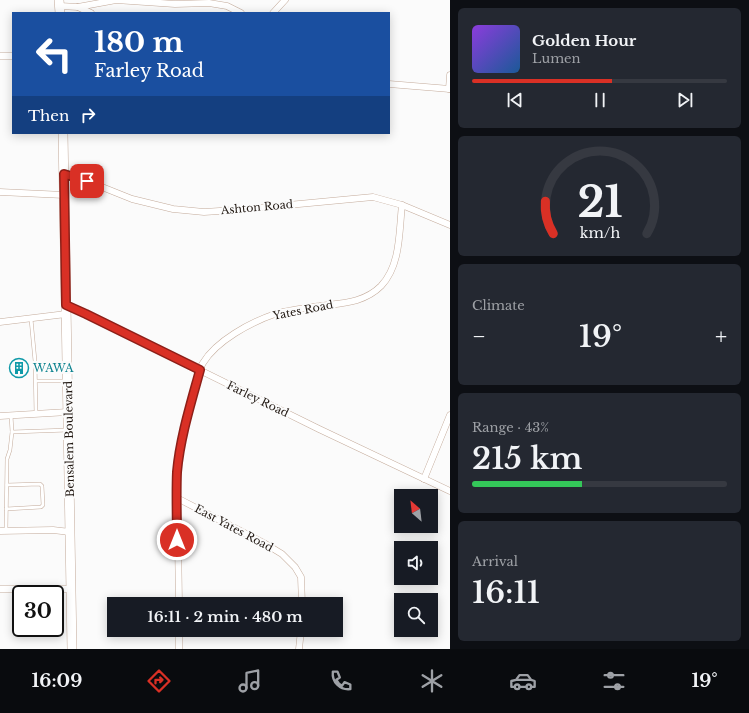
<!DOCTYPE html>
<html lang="en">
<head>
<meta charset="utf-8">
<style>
  :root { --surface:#171b24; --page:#242831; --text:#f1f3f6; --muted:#9ea1a6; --line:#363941; --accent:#d93025 }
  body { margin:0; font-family:"Libre Baskerville",serif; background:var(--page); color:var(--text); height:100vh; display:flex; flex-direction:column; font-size:15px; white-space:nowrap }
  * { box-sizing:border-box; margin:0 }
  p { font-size:13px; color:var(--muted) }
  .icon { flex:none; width:22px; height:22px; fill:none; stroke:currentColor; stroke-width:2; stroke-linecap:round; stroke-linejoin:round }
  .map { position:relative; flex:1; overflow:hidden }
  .drawer { display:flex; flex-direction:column; gap:8px; padding:8px; background:#0d0f14; width:299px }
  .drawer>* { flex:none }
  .top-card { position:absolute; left:12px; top:12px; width:378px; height:122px; border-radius:0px; box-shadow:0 2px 10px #0003; background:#1a4fa0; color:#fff; overflow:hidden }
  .needle { width:26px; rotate:332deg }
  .controls { position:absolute; left:394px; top:489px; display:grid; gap:8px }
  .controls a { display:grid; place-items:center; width:44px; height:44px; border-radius:0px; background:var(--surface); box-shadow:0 2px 10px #0003; font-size:20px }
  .speed { position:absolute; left:12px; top:585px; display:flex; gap:8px; font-size:20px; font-weight:700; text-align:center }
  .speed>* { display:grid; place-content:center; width:52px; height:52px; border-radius:50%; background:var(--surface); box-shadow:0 2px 10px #0003; line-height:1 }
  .speed .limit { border:2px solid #111; border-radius:6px; background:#fff; color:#111 }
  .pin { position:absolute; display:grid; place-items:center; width:34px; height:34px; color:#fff; margin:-17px; border-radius:8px; box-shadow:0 2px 6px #0006 }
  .me { position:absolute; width:44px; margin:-22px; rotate:0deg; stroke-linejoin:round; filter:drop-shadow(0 0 3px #0008) }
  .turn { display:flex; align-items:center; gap:14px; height:84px; padding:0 16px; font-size:18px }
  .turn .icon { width:52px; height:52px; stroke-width:2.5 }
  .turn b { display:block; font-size:28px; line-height:34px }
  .then { display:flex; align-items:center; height:38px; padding:0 16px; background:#0003; gap:8px; font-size:15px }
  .big { font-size:30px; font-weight:600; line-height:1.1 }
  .drawer .widget { flex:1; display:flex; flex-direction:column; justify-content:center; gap:6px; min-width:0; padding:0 14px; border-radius:6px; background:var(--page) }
  .drawer .dial { align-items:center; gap:0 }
  .dial svg { height:104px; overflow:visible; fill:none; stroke:var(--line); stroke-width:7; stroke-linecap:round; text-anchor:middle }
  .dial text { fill:var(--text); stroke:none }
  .song { display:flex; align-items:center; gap:12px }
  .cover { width:48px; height:48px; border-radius:6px; background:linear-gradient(135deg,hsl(270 70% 55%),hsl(210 70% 35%)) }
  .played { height:4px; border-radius:2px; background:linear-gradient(90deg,var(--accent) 55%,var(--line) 55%) }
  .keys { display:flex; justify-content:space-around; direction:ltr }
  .heat { display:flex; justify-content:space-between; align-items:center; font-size:22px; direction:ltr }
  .charge { height:6px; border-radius:3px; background:linear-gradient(90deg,#34c759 43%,var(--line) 0) }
  .trip { position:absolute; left:107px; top:597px; width:236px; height:40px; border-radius:0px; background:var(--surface); box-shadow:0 2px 10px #0003; font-weight:600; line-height:40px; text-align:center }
  .menu { display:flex; height:64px; justify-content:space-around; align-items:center; background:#090b0e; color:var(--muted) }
  .menu .icon { width:28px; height:28px }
  .menu .on { color:var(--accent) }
  .menu b { font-size:18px; color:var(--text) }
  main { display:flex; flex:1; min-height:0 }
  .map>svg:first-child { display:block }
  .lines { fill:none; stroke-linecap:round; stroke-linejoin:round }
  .lane-casing { stroke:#c4ab9b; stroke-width:4 }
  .street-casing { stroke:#c4ab9b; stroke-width:7 }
  .secondary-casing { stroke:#c4ab9b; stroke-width:10 }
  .lane { stroke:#fff; stroke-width:3 }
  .street { stroke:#fff; stroke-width:6 }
  .secondary { stroke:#fff; stroke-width:9 }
  .route-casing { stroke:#8d1f18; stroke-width:10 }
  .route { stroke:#d93025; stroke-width:7 }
  .labels { text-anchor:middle; stroke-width:4; stroke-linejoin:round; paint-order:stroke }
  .street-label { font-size:11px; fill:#211812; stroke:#fbfbfb }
  .culture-label { font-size:11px; fill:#0d838f; stroke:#fbfbfb; text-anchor:start }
</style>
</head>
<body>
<main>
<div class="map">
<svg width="450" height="649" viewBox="0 0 450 649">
  <rect width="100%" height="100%" fill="#fbfbfb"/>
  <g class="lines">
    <defs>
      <g id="lane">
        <polyline points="31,319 35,361 36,414"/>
        <polyline points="36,381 66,381"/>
        <polyline points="11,415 12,432 68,430"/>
        <polyline points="6,509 41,507 43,505 42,486 40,484 7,485"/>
        <polyline points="6,530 7,459 10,450 12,432"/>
      </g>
      <g id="street">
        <polyline points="60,6 78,7 116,0 175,4 209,3 227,6 241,13"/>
        <polyline points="78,7 91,13"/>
        <polyline points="273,13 285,0"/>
        <polyline points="0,56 13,56"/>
        <polyline points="389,84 450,89"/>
        <polyline points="449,89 450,75"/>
        <polyline points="64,174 87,181 132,199 173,209 204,212 235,210 373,197 402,205 450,225"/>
        <polyline points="0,192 64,195"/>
        <polyline points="66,305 86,314 319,429 450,491"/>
        <polyline points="0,322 66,314"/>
        <polyline points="0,416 68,412"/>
        <polyline points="424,479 450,415"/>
        <polyline points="177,498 264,543 282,554 295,567 301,577 302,604"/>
        <polyline points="0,531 53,530 70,532"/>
        <polyline points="0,589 71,589"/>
        <path d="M179,604L177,472C181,444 187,416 195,389C197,380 198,370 203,363C216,341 251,322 275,314C289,310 305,308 320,306C342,303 364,303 381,286C401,265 399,231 402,205"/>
        <polyline points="179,630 179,649"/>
        <polyline points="299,649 301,630"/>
      </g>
      <g id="secondary">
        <polyline points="59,0 60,13"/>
        <polyline points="63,133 72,649"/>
      </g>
    </defs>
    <use href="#lane" class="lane-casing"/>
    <use href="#street" class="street-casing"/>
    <use href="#secondary" class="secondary-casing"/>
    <use href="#lane" class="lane"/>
    <use href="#street" class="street"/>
    <use href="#secondary" class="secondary"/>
  </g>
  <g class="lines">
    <defs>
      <path id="route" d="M87,181L64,174L66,305L86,314L200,370C191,403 180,438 177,472C176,495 177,518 177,540"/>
    </defs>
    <use href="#route" class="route-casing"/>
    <use href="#route" class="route"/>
  </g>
  <defs>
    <symbol id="building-ring" viewBox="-11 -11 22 22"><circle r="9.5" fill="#fbfbfb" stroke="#0f9aa8" stroke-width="1.5"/><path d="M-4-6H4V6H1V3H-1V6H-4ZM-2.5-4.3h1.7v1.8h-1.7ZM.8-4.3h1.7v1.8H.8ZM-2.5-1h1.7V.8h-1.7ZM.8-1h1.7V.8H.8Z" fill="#0f9aa8"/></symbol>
  </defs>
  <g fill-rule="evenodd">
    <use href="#building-ring" x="8" y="357" width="22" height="22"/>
  </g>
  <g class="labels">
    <g class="street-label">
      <text transform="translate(257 207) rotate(-5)" y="4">Ashton Road</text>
      <text transform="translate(303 310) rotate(-11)" y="4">Yates Road</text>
      <text transform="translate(258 399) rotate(26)" y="4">Farley Road</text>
      <text transform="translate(69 439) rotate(-91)" y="4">Bensalem Boulevard</text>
      <text transform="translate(234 528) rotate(28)" y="4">East Yates Road</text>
    </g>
    <g class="culture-label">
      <text x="33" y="372">WAWA</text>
    </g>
  </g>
</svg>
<div class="controls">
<a><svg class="needle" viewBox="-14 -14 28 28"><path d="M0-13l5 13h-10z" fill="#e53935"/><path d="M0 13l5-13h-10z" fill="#9ea1a6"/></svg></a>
<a><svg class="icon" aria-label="sound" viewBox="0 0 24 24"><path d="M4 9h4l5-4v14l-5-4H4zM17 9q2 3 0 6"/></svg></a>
<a><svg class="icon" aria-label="search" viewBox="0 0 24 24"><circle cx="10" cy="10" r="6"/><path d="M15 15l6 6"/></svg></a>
</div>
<div class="speed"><div class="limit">30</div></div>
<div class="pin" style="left:87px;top:181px;background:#d93025"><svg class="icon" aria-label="arrive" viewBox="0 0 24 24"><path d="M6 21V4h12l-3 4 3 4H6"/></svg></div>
<svg class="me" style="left:177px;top:540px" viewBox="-20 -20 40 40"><circle r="17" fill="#d93025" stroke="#fff" stroke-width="3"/><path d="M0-11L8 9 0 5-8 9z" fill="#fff"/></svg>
<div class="trip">16:11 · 2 min · 480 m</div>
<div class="top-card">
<div class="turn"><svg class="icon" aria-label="left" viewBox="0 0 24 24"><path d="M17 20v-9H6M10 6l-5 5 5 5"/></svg><div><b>180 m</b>Farley Road</div></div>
<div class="then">Then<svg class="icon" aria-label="right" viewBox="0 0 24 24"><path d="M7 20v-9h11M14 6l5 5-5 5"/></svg></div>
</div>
</div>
<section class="drawer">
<div class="widget">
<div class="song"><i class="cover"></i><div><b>Golden Hour</b><p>Lumen</p></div></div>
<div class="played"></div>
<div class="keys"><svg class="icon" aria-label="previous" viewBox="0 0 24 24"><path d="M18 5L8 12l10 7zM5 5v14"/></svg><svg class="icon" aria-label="pause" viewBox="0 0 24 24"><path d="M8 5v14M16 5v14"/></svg><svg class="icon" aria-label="next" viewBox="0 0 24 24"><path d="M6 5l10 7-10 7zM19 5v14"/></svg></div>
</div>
<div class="widget dial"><svg viewBox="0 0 100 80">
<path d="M14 69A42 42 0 1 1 86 69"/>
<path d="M14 69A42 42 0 0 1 8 44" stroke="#d93025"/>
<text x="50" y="56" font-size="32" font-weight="700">21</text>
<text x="50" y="72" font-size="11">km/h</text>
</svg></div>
<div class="widget"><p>Climate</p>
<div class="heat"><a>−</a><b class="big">19°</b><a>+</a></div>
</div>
<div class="widget"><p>Range · 43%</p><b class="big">215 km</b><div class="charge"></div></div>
<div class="widget"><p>Arrival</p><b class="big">16:11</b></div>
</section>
</main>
<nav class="menu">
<b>16:09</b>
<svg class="icon on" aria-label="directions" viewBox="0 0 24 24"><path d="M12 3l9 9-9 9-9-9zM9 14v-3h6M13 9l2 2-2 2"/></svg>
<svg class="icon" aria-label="music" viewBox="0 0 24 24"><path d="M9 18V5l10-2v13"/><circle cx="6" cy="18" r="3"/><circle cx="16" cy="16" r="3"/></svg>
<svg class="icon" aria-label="phone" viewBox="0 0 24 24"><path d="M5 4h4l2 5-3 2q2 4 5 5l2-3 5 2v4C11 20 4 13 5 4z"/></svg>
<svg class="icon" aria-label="climate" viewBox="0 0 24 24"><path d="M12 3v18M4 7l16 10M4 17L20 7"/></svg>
<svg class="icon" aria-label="car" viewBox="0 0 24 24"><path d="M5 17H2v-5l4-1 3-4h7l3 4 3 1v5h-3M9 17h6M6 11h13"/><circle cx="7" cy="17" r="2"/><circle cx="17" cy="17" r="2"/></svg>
<svg class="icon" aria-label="filters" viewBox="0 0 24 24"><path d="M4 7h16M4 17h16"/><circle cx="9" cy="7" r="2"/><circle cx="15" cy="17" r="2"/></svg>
<b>19°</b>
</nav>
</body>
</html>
